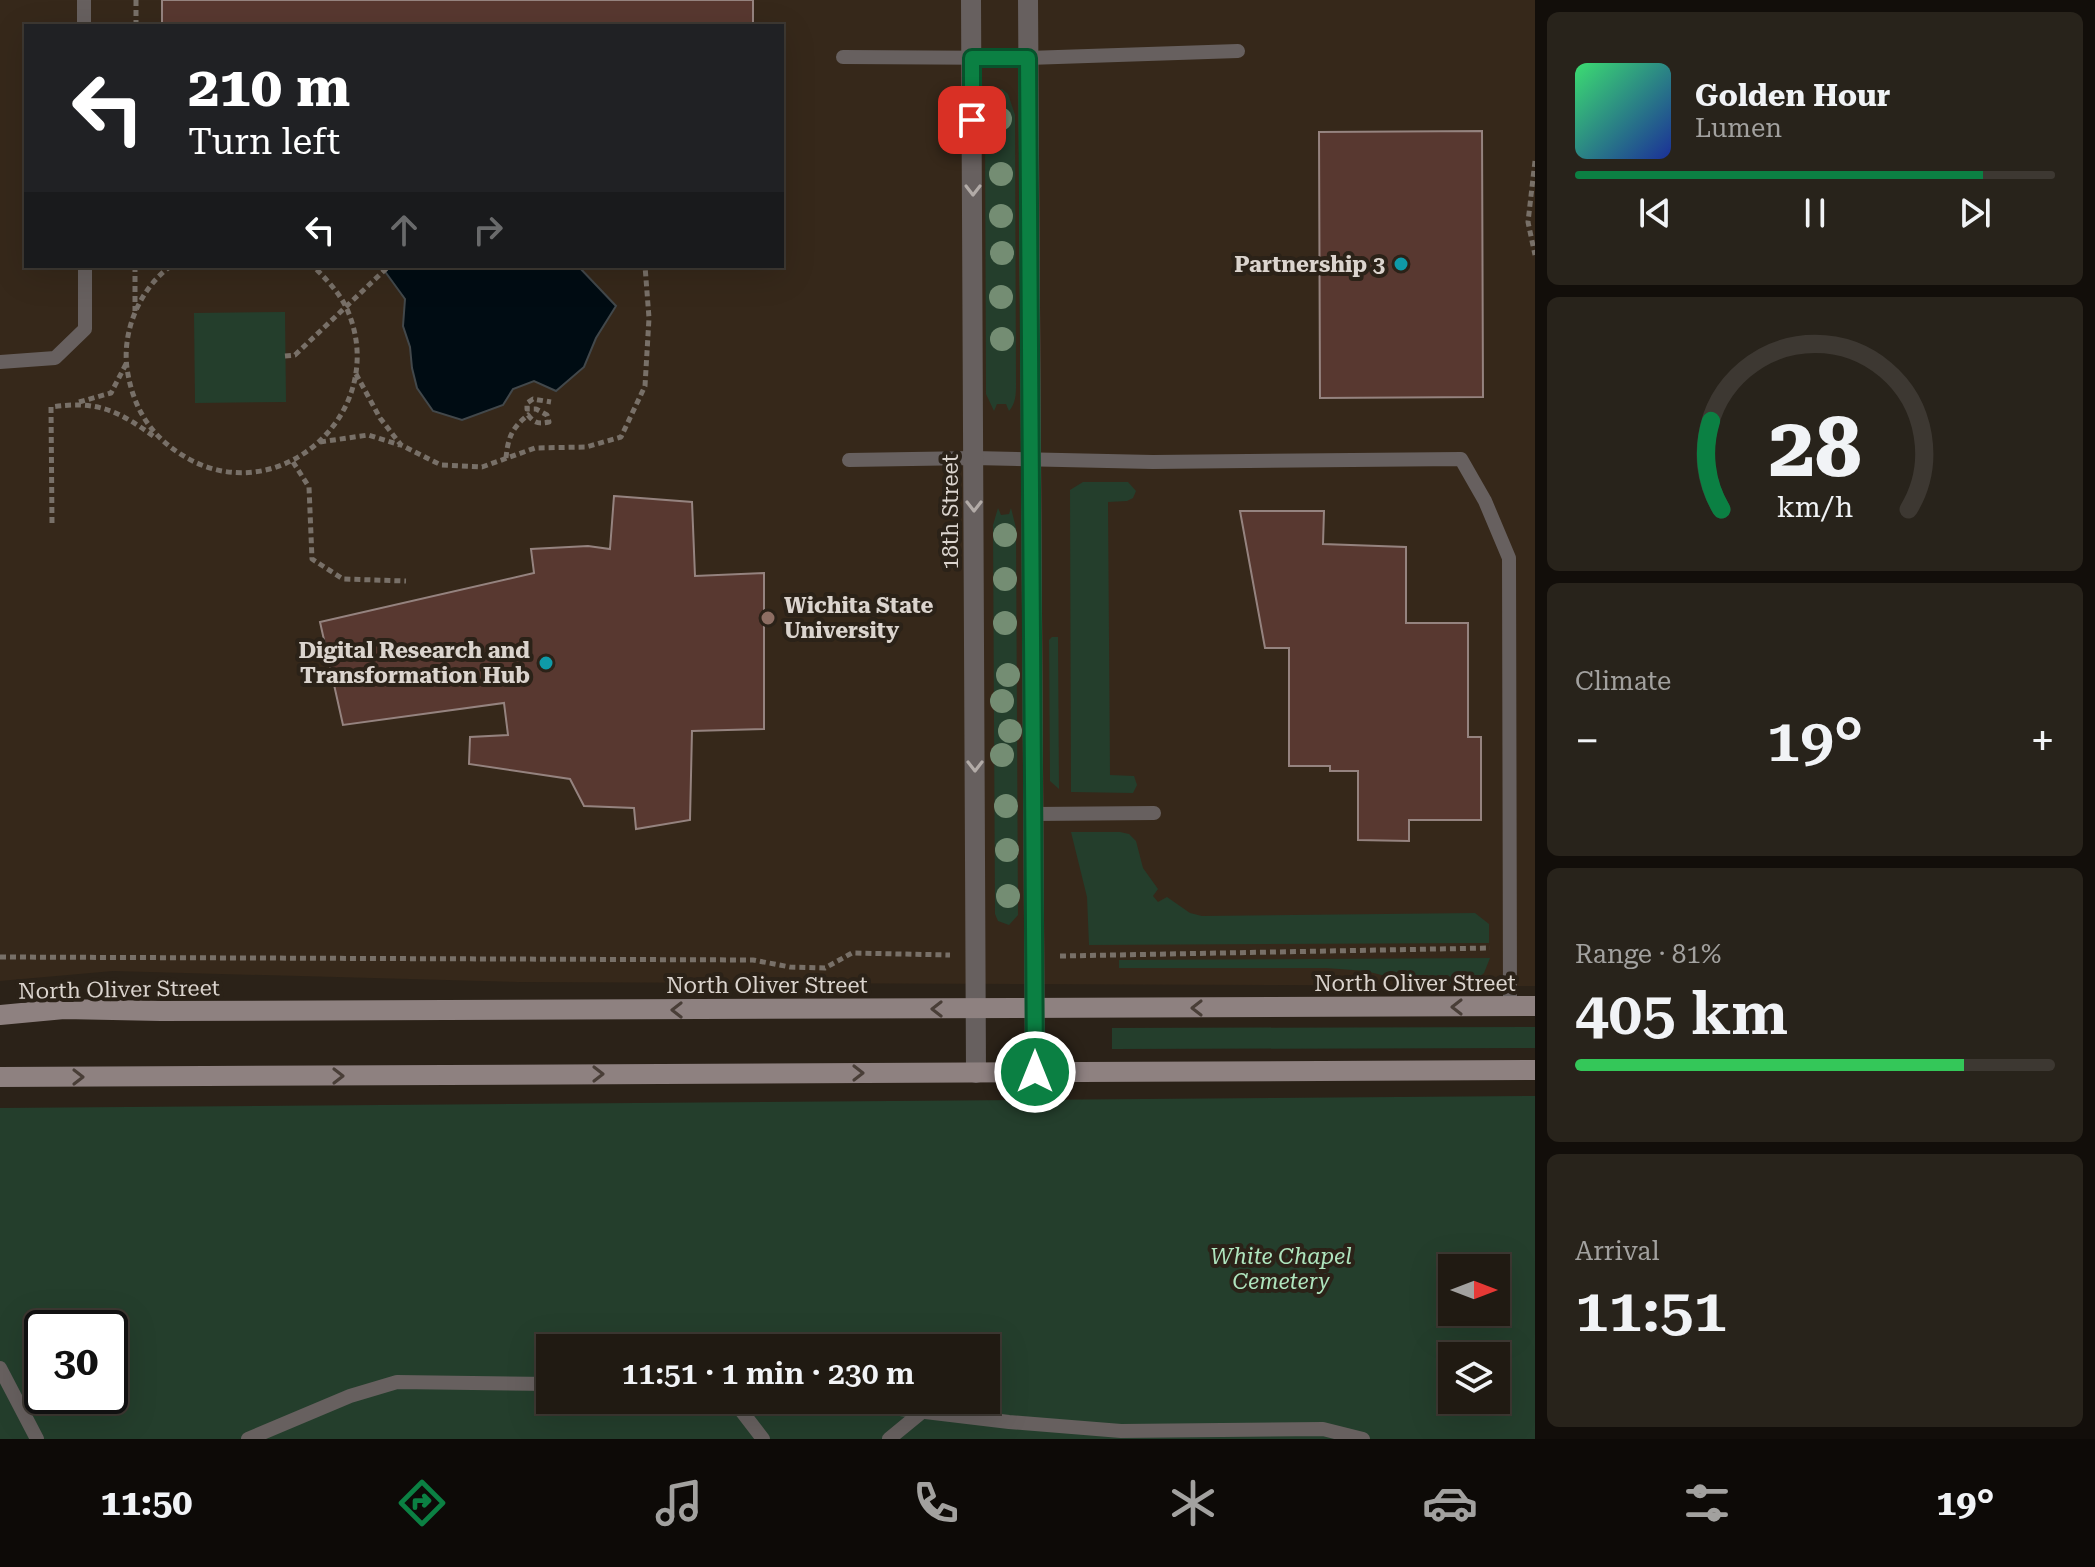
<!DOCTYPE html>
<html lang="en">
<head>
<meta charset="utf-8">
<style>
  :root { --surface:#201a12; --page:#28231b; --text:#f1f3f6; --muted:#a2a19f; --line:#3d3832; --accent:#0b8043 }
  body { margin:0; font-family:"Roboto Serif",serif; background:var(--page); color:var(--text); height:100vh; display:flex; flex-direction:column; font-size:30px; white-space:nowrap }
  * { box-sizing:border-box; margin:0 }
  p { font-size:26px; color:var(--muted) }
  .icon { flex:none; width:44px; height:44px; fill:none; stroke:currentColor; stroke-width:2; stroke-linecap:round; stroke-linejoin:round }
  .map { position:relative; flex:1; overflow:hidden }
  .side { display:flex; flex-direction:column; gap:12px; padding:12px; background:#120e0a; width:560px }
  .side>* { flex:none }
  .banner { position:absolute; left:24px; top:24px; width:760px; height:244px; border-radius:0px; box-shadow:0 8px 32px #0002,0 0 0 2px var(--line); background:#202124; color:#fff; overflow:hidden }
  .needle { width:52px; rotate:90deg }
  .fabs { position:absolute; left:1438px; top:1254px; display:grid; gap:16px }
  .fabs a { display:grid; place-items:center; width:72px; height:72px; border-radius:0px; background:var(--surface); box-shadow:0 8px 32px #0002,0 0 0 2px var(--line); font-size:40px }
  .speed { position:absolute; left:24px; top:1310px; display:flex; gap:16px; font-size:40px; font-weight:700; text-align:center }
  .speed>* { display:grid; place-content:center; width:104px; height:104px; border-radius:50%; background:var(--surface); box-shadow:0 8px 32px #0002,0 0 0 2px var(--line); line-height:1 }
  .speed .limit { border:4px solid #111; border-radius:12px; background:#fff; color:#111 }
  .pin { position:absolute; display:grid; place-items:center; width:68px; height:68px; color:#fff; margin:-34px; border-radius:16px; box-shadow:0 4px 12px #0006 }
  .me { position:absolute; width:88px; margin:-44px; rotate:0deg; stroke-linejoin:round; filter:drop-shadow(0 0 6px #0008) }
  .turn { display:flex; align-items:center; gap:28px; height:168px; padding:0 32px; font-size:36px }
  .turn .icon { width:104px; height:104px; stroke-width:2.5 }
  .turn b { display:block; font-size:56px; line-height:68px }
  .lanes { display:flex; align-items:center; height:76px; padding:0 32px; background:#0003; justify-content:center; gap:40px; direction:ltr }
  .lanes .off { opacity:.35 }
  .big { font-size:60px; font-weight:600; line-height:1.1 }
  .side .tile { flex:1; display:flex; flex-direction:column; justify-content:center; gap:12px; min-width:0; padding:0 28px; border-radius:12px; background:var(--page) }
  .side .dial { align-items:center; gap:0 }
  .dial svg { height:208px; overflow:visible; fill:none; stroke:var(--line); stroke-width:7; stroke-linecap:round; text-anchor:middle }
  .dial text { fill:var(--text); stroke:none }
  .song { display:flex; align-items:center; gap:24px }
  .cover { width:96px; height:96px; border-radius:12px; background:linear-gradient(135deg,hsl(140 70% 55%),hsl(230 70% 35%)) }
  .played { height:8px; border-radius:4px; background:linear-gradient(90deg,var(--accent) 85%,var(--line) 85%) }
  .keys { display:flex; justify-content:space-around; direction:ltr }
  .heat { display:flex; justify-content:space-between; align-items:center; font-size:44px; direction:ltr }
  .charge { height:12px; border-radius:6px; background:linear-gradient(90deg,#34c759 81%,var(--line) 0) }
  .trip { position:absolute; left:536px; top:1334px; width:464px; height:80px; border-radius:0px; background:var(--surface); box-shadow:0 8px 32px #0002,0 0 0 2px var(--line); font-weight:600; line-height:80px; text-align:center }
  .tab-bar { display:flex; height:128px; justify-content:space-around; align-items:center; background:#0d0a07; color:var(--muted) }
  .tab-bar .icon { width:56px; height:56px }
  .tab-bar .active { color:var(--accent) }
  .tab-bar b { font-size:36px; color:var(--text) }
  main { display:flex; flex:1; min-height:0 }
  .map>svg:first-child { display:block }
  .built { fill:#36281a; fill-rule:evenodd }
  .green { fill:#243e2c; fill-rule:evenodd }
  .water { fill:#000c13; stroke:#42484b; stroke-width:2 }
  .building { fill:#583830; stroke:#95837f; stroke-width:2 }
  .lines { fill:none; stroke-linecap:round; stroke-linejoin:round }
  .path { stroke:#787068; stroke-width:5; stroke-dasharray:6 4; stroke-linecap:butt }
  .lane { stroke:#67605f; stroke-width:14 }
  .street { stroke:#67605f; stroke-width:20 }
  .secondary { stroke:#8e8180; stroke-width:20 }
  .tree { fill:#748d73 }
  .oneway { stroke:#b2aba7 }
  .oneway2 { stroke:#493e37 }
  .route-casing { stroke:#07532c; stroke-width:20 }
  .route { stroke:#0b8043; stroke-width:14 }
  .culture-dot { fill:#0f9aa8; stroke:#2b2218; stroke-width:3 }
  .education-dot { fill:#8d6e63; stroke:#2b2218; stroke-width:3 }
  .labels { text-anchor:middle; stroke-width:8; stroke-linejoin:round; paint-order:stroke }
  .poi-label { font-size:22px; font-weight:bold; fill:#dbd4ce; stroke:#2b2218; text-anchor:end }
  .street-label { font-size:22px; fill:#dbd4ce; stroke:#2b2218 }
  .park-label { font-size:22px; font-style:italic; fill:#afe5be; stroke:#2b2218 }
</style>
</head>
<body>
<main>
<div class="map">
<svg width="1535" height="1439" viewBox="0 0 1535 1439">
  <rect width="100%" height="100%" fill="#2b2218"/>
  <path class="built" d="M0,0H1535V986L518,982L113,971L0,981ZM26,26H782V266H26Z"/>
  <g class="green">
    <path d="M1002,89L1008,94L1015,115L1016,384C1016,394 1016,403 1009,411L1006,404H997L994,411L986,394L985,122L995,90Z"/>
    <polygon points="285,312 286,402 195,403 194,313"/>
    <polygon points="1083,482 1128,482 1136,491 1133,498 1127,501 1108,502 1110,775 1134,776 1137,785 1133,793 1071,792 1070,490"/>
    <polygon points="998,508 1001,515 1009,514 1011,508 1016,528 1018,915 1009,925 998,921 995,914 993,525"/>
    <polygon points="1052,637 1058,637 1059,789 1050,781 1049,640"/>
    <polygon points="1071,832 1120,832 1129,834 1136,841 1143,868 1158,889 1153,896 1158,902 1167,897 1190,913 1202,916 1475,913 1489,924 1489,943 1089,945 1087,897"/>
    <polygon points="1490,958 1484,973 1475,981 1465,985 1412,983 1366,971 1326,968 1119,968 1119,960"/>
    <polygon points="1535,1027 1535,1048 1112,1049 1112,1028"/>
    <path d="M1535,1096V1439H0V1108ZM1452,1268H1496V1312H1452ZM42,1328H110V1396H42ZM550,1348H986V1400H550ZM1452,1356H1496V1400H1452Z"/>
  </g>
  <polygon class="water" points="381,266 578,266 616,306 596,338 584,367 556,391 534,381 513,389 503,405 462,420 433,411 417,388 412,368 410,347 403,326 405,299"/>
  <g class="building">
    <rect x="162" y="0" width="591" height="26"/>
    <polygon points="1482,131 1483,397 1320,398 1319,132"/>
    <polygon points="614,496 692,502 695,576 764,573 764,729 692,731 690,820 636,829 634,808 584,806 570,779 469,764 470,737 508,735 504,703 343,725 320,622 534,573 531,549 588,546 610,549"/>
    <polygon points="1240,511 1324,511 1323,544 1406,547 1406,623 1468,623 1468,737 1481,737 1481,820 1409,820 1409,841 1358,840 1358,771 1330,771 1330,766 1289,766 1289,648 1265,648"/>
  </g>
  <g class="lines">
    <g class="path">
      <polyline points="136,26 136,0"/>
      <polyline points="1535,161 1528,222 1535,255"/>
      <polyline points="135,266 135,311"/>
      <path d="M171,266C140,288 122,331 127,368C132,404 148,433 179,453C274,517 393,414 347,309C339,292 326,279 313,266"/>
      <polyline points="285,356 295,355 389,266"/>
      <polyline points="356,374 380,418 401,445 441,465 482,467 535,448 586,447 621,437 645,386 649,318 645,266"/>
      <polyline points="79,402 111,393 126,364"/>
      <polyline points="320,442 368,435 400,445"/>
      <path d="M506,458C508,437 512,428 528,415C534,423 538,424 549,422L547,415L536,409H527V403L533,399L551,402"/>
      <polyline points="293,462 309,487 312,559 343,579 406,581"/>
      <path d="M52,523L51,407C98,400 119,411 156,438"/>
      <polyline points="1060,956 1490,948"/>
      <polyline points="0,957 753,960 790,967 825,968 852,953 950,955"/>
    </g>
    <g class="lane">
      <polyline points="84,0 84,26"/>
      <polyline points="843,57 1028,58 1238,51"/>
      <polyline points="0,362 55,358 85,329 85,266"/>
      <polyline points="849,460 974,458 1153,462 1461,459 1485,501 1509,558 1510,1006"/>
      <polyline points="1034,814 1154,813"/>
      <polyline points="0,1368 37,1439"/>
      <polyline points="733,1400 763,1439"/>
      <polyline points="825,1400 1009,1422 1121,1431 1323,1429 1363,1439"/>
      <polyline points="248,1439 350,1396 397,1382 550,1384"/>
      <polyline points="889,1439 923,1411"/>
    </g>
    <g class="street">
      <polyline points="971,0 976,1073"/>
      <polyline points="1028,0 1035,1072"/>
    </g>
    <g class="secondary">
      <polyline points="0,1015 64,1009 161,1011 1535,1006"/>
      <polyline points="0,1077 1535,1070"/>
    </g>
  </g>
  <g class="tree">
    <circle cx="1000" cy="119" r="12"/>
    <circle cx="1001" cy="174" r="12"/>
    <circle cx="1001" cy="216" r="12"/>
    <circle cx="1002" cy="253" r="12"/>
    <circle cx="1001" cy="297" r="12"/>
    <circle cx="1002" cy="339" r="12"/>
    <circle cx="1005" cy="535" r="12"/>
    <circle cx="1005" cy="579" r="12"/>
    <circle cx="1005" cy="623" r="12"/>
    <circle cx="1008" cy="675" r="12"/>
    <circle cx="1002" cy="701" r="12"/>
    <circle cx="1010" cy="731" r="12"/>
    <circle cx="1002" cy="755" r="12"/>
    <circle cx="1006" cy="806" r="12"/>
    <circle cx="1007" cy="850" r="12"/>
    <circle cx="1008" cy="896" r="12"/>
  </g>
  <defs><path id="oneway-chevron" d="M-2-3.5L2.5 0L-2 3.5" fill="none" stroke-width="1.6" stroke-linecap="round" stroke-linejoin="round" transform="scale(2)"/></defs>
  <g class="oneway">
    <use href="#oneway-chevron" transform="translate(973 190) rotate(90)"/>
    <use href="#oneway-chevron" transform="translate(974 506) rotate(90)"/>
    <use href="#oneway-chevron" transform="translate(975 766) rotate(90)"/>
  </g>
  <g class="oneway2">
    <use href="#oneway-chevron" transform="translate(1457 1007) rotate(180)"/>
    <use href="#oneway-chevron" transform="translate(1197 1008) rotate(180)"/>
    <use href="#oneway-chevron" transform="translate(937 1009) rotate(180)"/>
    <use href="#oneway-chevron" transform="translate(677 1010) rotate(180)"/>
    <use href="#oneway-chevron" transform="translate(858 1073)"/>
    <use href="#oneway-chevron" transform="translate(598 1074)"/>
    <use href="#oneway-chevron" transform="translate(338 1076)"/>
    <use href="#oneway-chevron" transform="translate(78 1077)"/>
  </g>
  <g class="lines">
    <defs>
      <polyline id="route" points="972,120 972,58 1028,58 1035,1072"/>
    </defs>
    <use href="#route" class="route-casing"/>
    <use href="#route" class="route"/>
  </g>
  <g class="culture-dot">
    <circle cx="1401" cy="264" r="8"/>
    <circle cx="546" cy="663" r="8"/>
  </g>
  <circle class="education-dot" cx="768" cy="618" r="8"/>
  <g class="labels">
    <g class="poi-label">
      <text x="1385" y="272">Partnership 3</text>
      <text x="784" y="613" text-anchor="start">Wichita State<tspan x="784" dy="25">University</tspan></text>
      <text x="530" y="658">Digital Research and<tspan x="530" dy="25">Transformation Hub</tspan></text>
    </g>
    <g class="street-label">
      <text transform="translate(950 512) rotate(-90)" y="8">18th Street</text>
      <text x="1415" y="991">North Oliver Street</text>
      <text x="767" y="993">North Oliver Street</text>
      <text transform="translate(119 989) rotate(-1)" y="8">North Oliver Street</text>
    </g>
    <g class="park-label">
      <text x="1281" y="1264">White Chapel<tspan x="1281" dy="25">Cemetery</tspan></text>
    </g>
  </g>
</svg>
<div class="fabs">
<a><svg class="needle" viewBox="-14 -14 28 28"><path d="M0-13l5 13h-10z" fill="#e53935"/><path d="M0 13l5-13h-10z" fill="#a2a19f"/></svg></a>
<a><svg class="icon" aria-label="layers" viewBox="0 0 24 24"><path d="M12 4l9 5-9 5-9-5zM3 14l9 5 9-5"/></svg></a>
</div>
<div class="speed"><div class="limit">30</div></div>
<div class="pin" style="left:972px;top:120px;background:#d93025"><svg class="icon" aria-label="arrive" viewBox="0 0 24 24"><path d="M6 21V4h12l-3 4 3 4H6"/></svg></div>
<svg class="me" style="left:1035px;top:1072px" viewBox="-20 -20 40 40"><circle r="17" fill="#0b8043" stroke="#fff" stroke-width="3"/><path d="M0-11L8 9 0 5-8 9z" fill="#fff"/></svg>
<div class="trip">11:51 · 1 min · 230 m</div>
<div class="banner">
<div class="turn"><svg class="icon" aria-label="left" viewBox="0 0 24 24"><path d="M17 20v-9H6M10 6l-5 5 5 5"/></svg><div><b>210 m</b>Turn left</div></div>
<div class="lanes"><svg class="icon" aria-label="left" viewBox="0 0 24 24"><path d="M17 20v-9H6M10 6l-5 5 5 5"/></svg><svg class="icon off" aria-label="ahead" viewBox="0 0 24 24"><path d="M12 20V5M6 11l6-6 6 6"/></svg><svg class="icon off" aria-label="right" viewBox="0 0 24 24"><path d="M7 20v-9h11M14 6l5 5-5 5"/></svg></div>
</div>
</div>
<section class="side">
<div class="tile">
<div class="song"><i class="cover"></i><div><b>Golden Hour</b><p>Lumen</p></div></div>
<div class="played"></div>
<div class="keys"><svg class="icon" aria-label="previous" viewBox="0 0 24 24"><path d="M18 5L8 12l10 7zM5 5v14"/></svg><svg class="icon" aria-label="pause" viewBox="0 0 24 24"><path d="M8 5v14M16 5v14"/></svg><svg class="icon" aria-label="next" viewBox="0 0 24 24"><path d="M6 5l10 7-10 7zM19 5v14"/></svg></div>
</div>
<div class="tile dial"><svg viewBox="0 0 100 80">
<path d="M14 69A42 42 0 1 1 86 69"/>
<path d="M14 69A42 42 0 0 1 10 35" stroke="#0b8043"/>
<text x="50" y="56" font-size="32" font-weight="700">28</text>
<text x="50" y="72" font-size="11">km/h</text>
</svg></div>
<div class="tile"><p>Climate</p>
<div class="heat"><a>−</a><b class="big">19°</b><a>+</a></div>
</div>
<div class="tile"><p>Range · 81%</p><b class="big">405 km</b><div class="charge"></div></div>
<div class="tile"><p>Arrival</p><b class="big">11:51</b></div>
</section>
</main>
<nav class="tab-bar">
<b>11:50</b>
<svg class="icon active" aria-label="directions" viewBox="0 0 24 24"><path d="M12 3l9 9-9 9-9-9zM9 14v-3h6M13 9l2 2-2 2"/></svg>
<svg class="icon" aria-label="music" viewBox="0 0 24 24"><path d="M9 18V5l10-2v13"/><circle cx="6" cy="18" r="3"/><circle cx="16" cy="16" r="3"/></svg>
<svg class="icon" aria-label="phone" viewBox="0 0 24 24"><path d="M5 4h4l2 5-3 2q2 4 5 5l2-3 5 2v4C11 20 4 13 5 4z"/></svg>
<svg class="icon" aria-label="climate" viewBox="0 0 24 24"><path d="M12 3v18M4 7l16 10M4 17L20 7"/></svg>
<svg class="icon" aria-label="car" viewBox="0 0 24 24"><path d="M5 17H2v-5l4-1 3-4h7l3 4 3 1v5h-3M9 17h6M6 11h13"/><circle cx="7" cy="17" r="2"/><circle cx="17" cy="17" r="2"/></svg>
<svg class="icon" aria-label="filters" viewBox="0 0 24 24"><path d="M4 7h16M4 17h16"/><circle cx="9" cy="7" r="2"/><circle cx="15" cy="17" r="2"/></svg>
<b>19°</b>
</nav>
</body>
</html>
